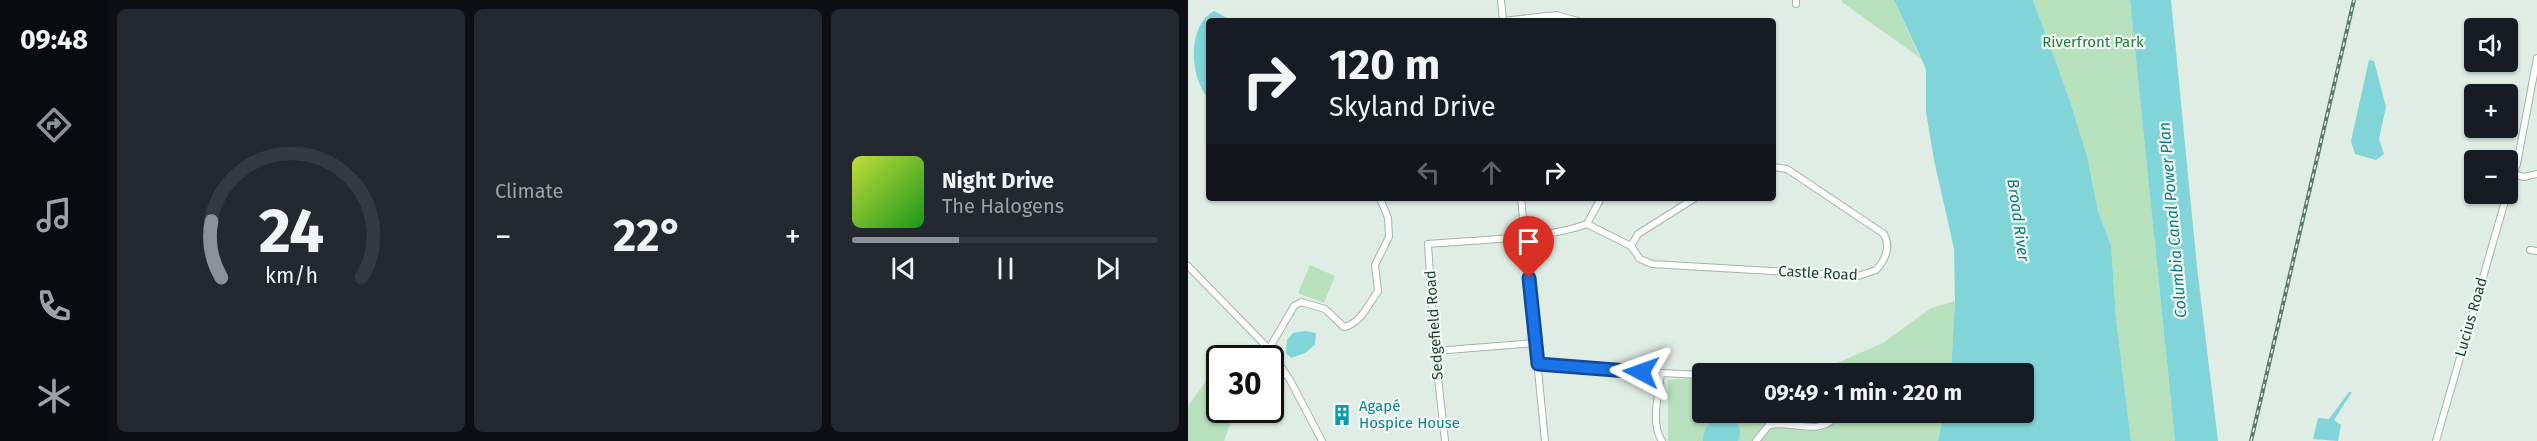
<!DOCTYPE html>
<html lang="en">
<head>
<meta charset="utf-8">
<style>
  :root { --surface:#171b24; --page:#242831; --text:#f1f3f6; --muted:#9ea1a6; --line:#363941; --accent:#8c9099 }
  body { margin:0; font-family:"Fira Sans",sans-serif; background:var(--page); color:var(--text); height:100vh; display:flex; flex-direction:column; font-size:22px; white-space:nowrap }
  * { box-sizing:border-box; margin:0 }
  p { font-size:20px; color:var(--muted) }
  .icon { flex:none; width:33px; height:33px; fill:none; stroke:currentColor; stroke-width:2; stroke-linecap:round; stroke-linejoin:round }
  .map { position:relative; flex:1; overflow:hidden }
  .panel { display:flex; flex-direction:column; gap:9px; padding:9px; background:#0d0f14; width:1080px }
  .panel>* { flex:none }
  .banner { position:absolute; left:18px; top:18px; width:570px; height:183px; border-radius:6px; box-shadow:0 2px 4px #0004; background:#171b24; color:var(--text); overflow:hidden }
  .controls { position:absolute; left:1276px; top:18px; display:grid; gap:12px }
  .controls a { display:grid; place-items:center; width:54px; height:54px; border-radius:6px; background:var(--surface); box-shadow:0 2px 4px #0004; font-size:30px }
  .speed { position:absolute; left:18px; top:345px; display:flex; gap:12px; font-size:30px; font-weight:700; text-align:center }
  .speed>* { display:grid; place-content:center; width:78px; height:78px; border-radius:50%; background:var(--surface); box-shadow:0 2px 4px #0004; line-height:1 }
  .speed .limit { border:3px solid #111; border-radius:9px; background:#fff; color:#111 }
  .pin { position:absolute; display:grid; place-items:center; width:51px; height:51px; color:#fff; margin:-62px -26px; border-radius:50% 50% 50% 0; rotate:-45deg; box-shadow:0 0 6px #0007 }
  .pin .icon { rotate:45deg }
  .me { position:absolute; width:66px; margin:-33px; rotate:274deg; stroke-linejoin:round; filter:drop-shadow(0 0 4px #0008) }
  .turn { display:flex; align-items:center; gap:21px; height:126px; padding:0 24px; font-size:27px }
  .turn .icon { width:78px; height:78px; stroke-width:2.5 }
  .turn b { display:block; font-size:42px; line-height:51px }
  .lanes { display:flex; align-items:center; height:57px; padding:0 24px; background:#0003; justify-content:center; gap:30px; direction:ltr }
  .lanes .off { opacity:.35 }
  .big { font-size:45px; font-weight:700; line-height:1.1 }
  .panel .tile { flex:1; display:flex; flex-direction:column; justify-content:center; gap:9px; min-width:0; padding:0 21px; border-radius:9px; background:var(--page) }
  .panel .dial { align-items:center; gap:0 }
  .dial svg { height:156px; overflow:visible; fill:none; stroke:var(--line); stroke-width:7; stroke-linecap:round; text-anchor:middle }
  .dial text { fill:var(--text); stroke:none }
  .song { display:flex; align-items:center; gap:18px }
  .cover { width:72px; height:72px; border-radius:9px; background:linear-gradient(135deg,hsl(70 70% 55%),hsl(120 70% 35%)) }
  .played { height:6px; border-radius:3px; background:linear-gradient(90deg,var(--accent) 35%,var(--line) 35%) }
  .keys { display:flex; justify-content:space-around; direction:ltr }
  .heat { display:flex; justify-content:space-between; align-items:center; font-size:33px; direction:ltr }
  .panel .tiles { flex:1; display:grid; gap:9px; grid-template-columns:repeat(3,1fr) }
  .trip { position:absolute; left:504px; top:363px; width:342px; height:60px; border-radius:6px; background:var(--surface); box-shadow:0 2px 4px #0004; font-weight:700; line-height:60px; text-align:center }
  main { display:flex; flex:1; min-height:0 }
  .tabs { display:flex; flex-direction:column; width:108px; justify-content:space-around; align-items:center; background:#090b0e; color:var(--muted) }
  .tabs .icon { width:42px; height:42px }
  .tabs .current { color:var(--accent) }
  .tabs b { font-size:27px; color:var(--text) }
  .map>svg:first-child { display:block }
  .green { fill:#b6e1bc }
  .water { fill:#81d5d9 }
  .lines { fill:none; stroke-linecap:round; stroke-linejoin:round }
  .minor-casing { stroke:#a2b5ac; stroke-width:8 }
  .minor { stroke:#fff; stroke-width:6 }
  .rail-casing { stroke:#587b6e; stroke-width:4 }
  .rail { stroke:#f0f9f4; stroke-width:1.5; stroke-dasharray:4.5; stroke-linecap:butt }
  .route-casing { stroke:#114b97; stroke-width:15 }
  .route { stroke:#1a73e8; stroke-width:10 }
  .labels { text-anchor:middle; stroke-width:4.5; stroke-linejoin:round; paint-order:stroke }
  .park-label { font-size:15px; fill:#247b3b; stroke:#f0f9f4 }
  .street-label { font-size:15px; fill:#1e3f32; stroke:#f0f9f4 }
  .culture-label { font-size:15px; fill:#0d838f; stroke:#f0f9f4; text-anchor:start }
  .water-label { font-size:16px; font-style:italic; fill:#117c82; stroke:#f0f9f4 }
</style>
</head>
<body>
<main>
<nav class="tabs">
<b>09:48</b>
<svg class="icon current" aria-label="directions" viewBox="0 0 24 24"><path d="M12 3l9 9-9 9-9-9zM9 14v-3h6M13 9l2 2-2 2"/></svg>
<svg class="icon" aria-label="music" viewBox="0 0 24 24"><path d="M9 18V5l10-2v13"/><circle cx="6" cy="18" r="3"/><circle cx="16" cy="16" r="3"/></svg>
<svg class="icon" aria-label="phone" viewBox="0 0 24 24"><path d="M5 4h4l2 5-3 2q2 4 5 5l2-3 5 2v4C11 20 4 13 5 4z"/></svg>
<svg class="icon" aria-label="climate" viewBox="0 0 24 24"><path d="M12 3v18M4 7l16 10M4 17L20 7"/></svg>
</nav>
<section class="panel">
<div class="tiles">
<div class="tile dial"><svg viewBox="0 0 100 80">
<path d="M14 69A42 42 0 1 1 86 69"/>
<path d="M14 69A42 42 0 0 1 9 40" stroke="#8c9099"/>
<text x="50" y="56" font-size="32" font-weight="700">24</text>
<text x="50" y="72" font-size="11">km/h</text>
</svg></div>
<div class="tile"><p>Climate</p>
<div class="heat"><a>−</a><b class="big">22°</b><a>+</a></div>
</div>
<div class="tile">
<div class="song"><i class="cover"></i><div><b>Night Drive</b><p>The Halogens</p></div></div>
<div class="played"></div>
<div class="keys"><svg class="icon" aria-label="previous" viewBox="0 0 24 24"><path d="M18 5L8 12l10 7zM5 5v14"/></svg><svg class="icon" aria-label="pause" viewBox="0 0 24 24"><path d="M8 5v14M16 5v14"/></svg><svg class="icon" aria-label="next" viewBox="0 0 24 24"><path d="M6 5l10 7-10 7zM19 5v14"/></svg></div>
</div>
</div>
</section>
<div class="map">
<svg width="1349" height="441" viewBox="0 0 1349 441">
  <rect width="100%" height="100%" fill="#e0ede5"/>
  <g class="green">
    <polygon points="654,0 706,0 732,58 654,2"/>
    <polygon points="845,0 942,0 987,441 943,441 928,318 923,245 910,211 899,156 882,101"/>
    <polygon points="122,265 147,276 136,303 110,293"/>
    <polygon points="767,301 763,373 546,374 642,366 695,343 743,308"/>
    <polygon points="31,364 32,410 47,410 36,441 0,441 0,406"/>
    <polygon points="514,377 514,412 756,413 750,441 480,441 480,380"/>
  </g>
  <g class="water">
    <polygon points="706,0 845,0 882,101 899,156 910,211 923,245 928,318 943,441 750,441 756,413 836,412 836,374 763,373 767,301 766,249 746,160 738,112 738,69"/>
    <polygon points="942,0 983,0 1009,267 1030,441 987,441"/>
    <path d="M26,11L45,21H21V99C0,76 0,24 26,11Z"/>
    <polygon points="1181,60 1186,61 1198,107 1191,139 1196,154 1188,160 1167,154 1163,141"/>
    <polygon points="117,331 128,333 127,345 117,353 103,358 98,353 99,340 105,333"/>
    <polygon points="1161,392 1164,392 1146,420 1153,425 1150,441 1125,439 1130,418 1141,419"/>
    <path d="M538,414L545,416C550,424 555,433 550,441H515C516,424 523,420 538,414Z"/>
  </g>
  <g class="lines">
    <defs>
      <g id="minor">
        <polyline points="313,0 315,21"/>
        <polyline points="608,0 608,4"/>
        <polyline points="315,21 368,15 390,21"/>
        <polyline points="1324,174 1336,177 1349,174"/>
        <polyline points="1320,188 1329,164 1349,58"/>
        <polyline points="333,198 357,441"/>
        <polyline points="399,224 413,198"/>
        <polyline points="443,246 450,234 507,198"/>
        <polyline points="1342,250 1349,251"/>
        <polyline points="0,266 81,349 102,380 134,441"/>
        <path d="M81,349L106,306L113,302L137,309L156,327C172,324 181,304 190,291L187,265L201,237L200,218L192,198"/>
        <polyline points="247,351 347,343"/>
        <polyline points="350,364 473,373"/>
        <path d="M257,441L247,351L240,244C284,240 359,239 399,224L443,246L452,259L464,264L670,276L688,270C698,259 703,247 696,234L599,169L585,167"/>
        <path d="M474,441C462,423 471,393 473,373L514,375"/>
        <path d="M568,441L581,425C609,420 632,439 652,412"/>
        <polyline points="1248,441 1319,194"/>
      </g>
    </defs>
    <use href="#minor" class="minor-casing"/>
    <use href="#minor" class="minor"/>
    <defs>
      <polyline id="rail" points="1063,441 1166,0"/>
    </defs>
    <use href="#rail" class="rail-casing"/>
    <use href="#rail" class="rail"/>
  </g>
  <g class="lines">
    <defs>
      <polyline id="route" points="341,278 350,364 453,372"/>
    </defs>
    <use href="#route" class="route-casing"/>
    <use href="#route" class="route"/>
  </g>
  <defs>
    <symbol id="building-bare" viewBox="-9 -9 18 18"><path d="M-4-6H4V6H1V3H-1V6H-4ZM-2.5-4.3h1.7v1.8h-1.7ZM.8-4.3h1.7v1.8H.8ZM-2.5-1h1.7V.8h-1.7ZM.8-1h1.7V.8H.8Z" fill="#0f9aa8" stroke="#f0f9f4" stroke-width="2.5" paint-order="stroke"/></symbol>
  </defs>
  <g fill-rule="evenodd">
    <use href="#building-bare" x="139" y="400" width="30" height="30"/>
  </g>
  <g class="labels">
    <g class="park-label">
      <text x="905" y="47">Riverfront Park</text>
    </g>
    <g class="street-label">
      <text transform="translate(630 273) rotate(3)" y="5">Castle Road</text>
      <text transform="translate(1283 317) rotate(-74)" y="5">Lucius Road</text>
      <text transform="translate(246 325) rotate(-94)" y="5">Sedgefield Road</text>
    </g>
    <g class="culture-label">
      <text x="171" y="411">Agapé<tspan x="171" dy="17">Hospice House</tspan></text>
    </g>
    <g class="water-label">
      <text transform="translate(831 220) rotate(82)" y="6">Broad River</text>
      <text transform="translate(984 220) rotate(-95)" y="6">Columbia Canal Power Plan</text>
    </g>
  </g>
</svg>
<div class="controls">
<a><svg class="icon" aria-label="sound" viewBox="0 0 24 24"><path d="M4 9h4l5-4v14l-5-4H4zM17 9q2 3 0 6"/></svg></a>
<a>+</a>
<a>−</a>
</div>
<div class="speed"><div class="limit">30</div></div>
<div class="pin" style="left:341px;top:278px;background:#d93025"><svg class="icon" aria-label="arrive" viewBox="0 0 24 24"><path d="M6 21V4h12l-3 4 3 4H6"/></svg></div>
<svg class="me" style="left:453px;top:372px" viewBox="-20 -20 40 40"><path d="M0-17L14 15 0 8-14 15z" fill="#1a73e8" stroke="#fff" stroke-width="4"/></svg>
<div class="trip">09:49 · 1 min · 220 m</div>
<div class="banner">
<div class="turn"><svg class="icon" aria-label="right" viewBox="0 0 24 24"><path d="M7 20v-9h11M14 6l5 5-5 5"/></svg><div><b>120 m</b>Skyland Drive</div></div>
<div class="lanes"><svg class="icon off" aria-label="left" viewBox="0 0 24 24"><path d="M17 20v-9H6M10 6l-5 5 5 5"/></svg><svg class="icon off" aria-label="ahead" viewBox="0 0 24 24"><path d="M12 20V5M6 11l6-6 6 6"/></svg><svg class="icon" aria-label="right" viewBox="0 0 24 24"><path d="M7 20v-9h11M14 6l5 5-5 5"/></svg></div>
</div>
</div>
</main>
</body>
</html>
